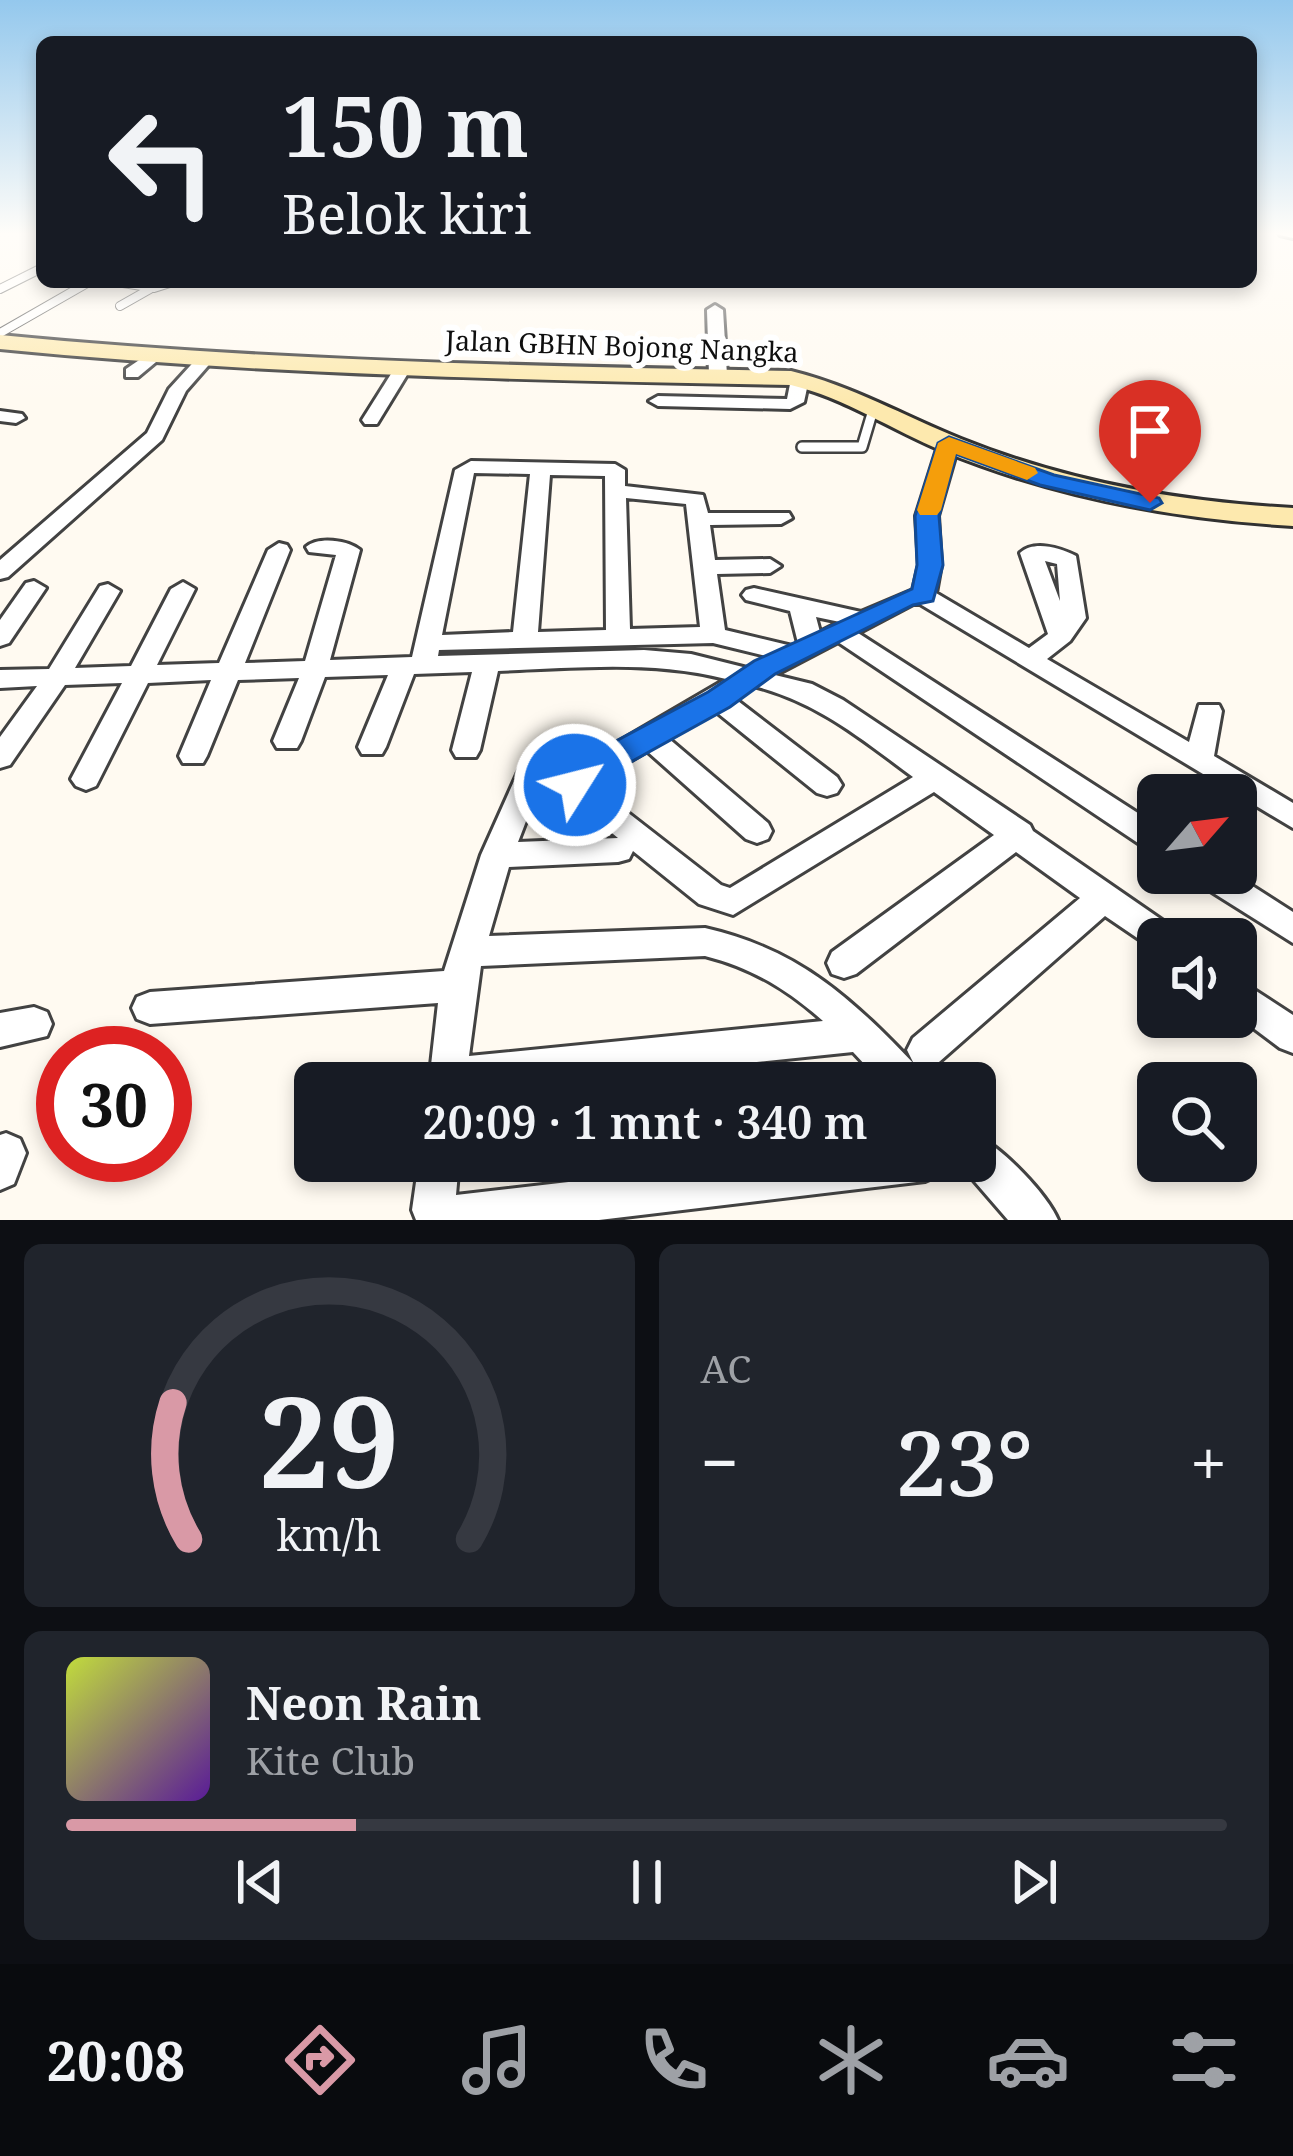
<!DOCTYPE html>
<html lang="id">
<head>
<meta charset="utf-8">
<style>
  :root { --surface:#171b24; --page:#20242c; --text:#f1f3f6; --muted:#9ea1a6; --line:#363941; --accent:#d999a6 }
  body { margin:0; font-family:"Noto Serif",serif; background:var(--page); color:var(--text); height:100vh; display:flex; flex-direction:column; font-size:45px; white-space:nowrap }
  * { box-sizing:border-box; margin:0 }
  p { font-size:39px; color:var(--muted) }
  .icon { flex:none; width:66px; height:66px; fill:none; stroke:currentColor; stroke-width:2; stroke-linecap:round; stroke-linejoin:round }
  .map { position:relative; height:1220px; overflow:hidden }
  .drawer { display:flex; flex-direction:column; gap:24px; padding:24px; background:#0d0f14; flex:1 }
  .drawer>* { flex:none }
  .guide { position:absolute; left:36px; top:36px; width:1221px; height:252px; border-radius:18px; box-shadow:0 6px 18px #0003; background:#171b24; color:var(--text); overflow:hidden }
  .needle { width:78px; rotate:62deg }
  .controls { position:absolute; left:1137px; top:774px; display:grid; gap:24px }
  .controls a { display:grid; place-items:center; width:120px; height:120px; border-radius:18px; background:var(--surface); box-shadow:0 6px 18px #0003; font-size:60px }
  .speed { position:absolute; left:36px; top:1026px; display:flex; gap:24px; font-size:60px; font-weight:700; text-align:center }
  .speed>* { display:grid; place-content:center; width:156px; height:156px; border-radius:50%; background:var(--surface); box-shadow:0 6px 18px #0003; line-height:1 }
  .speed .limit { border:18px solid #d22; background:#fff; color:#111 }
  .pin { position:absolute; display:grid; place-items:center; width:102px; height:102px; color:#fff; margin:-123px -51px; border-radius:50% 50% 50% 0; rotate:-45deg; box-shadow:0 0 12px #0007 }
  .pin .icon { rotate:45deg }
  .me { position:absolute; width:132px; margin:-66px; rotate:54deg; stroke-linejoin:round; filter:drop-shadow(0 0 9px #0008) }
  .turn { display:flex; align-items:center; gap:42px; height:252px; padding:0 48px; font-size:54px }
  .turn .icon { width:156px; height:156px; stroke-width:2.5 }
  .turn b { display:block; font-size:84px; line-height:102px }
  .big { font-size:90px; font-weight:600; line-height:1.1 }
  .drawer .tile { flex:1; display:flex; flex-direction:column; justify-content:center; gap:18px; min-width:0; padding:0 42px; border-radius:18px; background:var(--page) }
  .drawer .dial { align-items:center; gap:0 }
  .dial svg { height:312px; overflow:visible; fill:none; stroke:var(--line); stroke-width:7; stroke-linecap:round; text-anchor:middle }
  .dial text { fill:var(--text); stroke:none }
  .song { display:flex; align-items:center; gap:36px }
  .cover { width:144px; height:144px; border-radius:18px; background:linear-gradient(135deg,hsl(70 70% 55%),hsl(270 70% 35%)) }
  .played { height:12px; border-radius:6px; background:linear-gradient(90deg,var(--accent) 25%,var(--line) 25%) }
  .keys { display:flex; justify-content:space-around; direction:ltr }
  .heat { display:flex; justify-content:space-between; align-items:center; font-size:66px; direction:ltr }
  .drawer .tiles { flex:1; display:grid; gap:24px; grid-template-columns:1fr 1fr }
  .tile:last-child { grid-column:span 2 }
  .trip { position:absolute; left:294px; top:1062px; width:702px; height:120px; border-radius:18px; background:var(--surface); box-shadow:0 6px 18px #0003; font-weight:600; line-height:120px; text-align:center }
  .menu { display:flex; height:192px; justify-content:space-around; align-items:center; background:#090b0e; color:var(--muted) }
  .menu .icon { width:84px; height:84px }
  .menu .current { color:var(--accent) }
  .menu b { font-size:54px; color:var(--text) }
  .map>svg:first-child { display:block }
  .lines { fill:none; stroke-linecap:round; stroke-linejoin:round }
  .lane-far1-casing { stroke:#424242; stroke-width:10 }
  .lane-casing { stroke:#424242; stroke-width:14 }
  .street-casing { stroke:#424242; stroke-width:6 }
  .secondary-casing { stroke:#313131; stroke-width:6 }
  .lane-far1 { stroke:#fff; stroke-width:8 }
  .lane { stroke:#fff; stroke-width:9 }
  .street { fill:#fff; fill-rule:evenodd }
  .secondary { fill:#fde9ae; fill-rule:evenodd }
  .route { fill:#1a73e8; stroke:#114b97; stroke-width:3 }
  .slow { fill:#f59e0b }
  .labels { text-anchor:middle; stroke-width:12; stroke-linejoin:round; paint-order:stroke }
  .far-street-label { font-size:27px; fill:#0f0f0f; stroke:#fff }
</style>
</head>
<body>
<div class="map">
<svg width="1293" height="1220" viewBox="0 0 1293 1220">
  <rect width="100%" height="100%" fill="#fffaf1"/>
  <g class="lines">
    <defs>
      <g id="lane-far1">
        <polyline points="117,282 154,288 173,282"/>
        <polyline points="0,289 42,268"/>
        <polyline points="120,306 150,289"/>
        <polyline points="0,333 89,282"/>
      </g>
      <polyline id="lane" points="802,447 862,447 873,410"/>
      <g id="street">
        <polygon points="1279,232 1293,232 1293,238 1280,235"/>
        <polygon points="715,305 723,310 727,375 718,380 709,375 707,310"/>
        <polygon points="148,354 162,357 138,377 126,377 126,369"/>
        <polygon points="200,355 214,359 186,391 162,440 8,577 0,579 0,560 147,433 169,389"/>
        <polygon points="396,366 410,370 377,424 365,424 362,420"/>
        <polygon points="800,374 809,379 804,402 790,409 658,406 649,401 658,396 787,399 791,379"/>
        <polygon points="0,411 22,414 25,418 16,423 0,421"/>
        <path d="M949,437L959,443L938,516L941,565L936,593L1029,648L1048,634L1020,553C1034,540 1060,548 1076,556L1086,618L1070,641L1047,659L1189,742L1199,705H1219L1222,711L1214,756L1293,803V828L920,604H913L858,633L1158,826V853L1147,849L838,642L775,675L812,684L843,700L1030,825L1033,831L1175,929L1180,939H1158V952L1105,916L939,1062L926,1067L913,1062L907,1050L913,1038L1080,898L1016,852L856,974L844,978L832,974L827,963L832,952L994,835L934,792L733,915L699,904L633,851L629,859L618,862L509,867L489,936L705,928C802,950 854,1001 920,1070L926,1083H882L853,1052L553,1083H429L438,1003L150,1024L137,1019L132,1008L137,997L150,992L444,971L481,855L519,770L529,766L539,770L543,777L518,842L618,838L569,798L560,780L565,773L726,679C651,660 575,668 498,671L480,750L476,757H456L452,750L472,672L414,674L386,747L382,754H362L358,747L388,675L325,677L301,741L297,748H277L273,741L299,678L238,680L207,756L203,763H183L179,756L211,680L148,683L96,786L86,790L76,786L71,779L122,683L65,685L10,765L0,768V737L37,686L0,688V670L49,669L100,586L108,584L120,591L75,668L131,666L171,589L183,582L195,589L157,665L219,663L268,550L279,543L287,545L290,550L245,663L305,661L336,555L309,552L306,547C318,536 348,540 360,550L330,660L412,657L455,470L471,461L615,464L625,470V486L703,495L708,513H789L792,518L781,524L710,525L715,560L770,559L781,566L770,573L717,574L725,630L792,646L798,643L790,611L746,600L742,595L746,590L754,588L861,612L913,590L919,565L916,516L939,443ZM474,473L530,474L513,632L442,635ZM550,475L605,476L606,630L538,632ZM626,498L686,504L700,627L630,629ZM1045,561L1057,564L1060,601ZM816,617L840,622L820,632ZM713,643L770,657L747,668L691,654L644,650L438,656L439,650ZM754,686C819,703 860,738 913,777L730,888L721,885L591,784L647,751L746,839L757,843L768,839L772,831L768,823L668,738L714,710L817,793L827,796L837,793L842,785L837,777L734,698ZM705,956C752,968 787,989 823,1021L469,1056L481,966Z"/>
        <polygon points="1138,442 1148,448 1160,503 1150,509 1140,503 1128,448"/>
        <polygon points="34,581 46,588 9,643 0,646 0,620 26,583"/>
        <polygon points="1191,873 1232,873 1293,912 1293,943 1196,882"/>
        <polygon points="1236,978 1293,1015 1293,1053 1280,1048 1236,1015"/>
        <polygon points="34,1007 47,1012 52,1024 47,1036 0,1047 0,1013"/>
        <polygon points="6,1133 20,1139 26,1153 14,1184 0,1190 0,1135"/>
        <path d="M975,1135C1001,1146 1047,1194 1058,1220H1008L957,1161H975Z"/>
        <polygon points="419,1161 459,1161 456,1195 750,1161 945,1161 939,1175 925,1181 599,1220 416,1220 412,1210"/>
      </g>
      <path id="secondary" d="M0,335C263,361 527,366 791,371C852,386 904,416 961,439C1068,482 1179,502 1293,508V526C1173,519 1055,497 943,451C892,430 845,398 791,385C527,380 263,375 0,349Z"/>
    </defs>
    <use href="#lane-far1" class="lane-far1-casing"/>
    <use href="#lane" class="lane-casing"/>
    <use href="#street" class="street-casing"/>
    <use href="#secondary" class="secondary-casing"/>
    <use href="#lane-far1" class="lane-far1"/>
    <use href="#lane" class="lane"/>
    <use href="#street" class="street"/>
    <use href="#secondary" class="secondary"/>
  </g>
  <linearGradient id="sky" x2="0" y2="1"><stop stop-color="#94c8ed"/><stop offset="0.58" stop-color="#fffdf9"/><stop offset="1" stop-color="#fffdf9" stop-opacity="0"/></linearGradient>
  <rect width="1293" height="403" fill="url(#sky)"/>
  <polygon class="route" points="949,437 1054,475 1159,498 1162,503 1150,510 1040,485 956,454 939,516 943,565 933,601 913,605 775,674 730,707 593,783 587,794 563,794 558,785 569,766 708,692 754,661 912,589 917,565 915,516 938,443"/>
  <polygon class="slow" points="949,437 1035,468 1038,473 1027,480 956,454 941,510 937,515 920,515 917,510 938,443"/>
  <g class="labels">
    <g class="far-street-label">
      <text transform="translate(622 347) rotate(2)" y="9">Jalan GBHN Bojong Nangka</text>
    </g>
  </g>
</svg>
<div class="controls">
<a><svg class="needle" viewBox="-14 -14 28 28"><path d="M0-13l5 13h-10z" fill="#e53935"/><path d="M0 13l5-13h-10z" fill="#9ea1a6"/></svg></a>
<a><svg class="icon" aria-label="sound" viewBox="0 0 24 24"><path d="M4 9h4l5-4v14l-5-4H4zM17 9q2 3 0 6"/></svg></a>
<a><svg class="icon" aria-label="search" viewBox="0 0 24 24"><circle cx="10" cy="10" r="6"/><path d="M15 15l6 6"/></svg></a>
</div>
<div class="speed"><div class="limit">30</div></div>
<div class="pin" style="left:1150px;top:503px;background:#d93025"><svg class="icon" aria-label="arrive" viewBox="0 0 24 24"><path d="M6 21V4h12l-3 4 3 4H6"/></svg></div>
<svg class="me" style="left:575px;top:785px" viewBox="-20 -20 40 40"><circle r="17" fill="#1a73e8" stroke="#fff" stroke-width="3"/><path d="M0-11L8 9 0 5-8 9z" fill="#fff"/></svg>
<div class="trip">20:09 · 1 mnt · 340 m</div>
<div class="guide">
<div class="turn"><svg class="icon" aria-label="left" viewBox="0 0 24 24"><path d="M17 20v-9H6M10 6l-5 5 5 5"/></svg><div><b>150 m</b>Belok kiri</div></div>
</div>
</div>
<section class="drawer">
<div class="tiles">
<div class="tile dial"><svg viewBox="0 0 100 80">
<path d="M14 69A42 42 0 1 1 86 69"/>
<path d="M14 69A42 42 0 0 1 10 34" stroke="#d999a6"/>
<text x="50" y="56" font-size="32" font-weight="700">29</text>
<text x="50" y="72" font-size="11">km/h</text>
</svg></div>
<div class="tile"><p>AC</p>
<div class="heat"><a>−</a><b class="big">23°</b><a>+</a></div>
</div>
<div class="tile">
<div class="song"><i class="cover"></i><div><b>Neon Rain</b><p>Kite Club</p></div></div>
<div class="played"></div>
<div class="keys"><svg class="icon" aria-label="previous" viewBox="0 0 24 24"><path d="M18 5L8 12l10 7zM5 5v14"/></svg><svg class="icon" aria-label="pause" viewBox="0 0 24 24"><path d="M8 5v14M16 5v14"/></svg><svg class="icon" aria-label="next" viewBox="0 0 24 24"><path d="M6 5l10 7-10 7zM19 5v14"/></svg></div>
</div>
</div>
</section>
<nav class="menu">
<b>20:08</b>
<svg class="icon current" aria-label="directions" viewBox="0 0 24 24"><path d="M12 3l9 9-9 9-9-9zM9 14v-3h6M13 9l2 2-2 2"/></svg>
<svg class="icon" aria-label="music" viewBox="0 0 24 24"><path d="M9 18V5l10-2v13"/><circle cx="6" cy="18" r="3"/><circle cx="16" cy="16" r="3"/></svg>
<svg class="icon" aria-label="phone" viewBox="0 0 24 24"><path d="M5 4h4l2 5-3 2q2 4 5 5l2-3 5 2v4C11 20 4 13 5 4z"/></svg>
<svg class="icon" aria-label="climate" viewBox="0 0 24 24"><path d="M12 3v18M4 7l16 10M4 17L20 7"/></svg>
<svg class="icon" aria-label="car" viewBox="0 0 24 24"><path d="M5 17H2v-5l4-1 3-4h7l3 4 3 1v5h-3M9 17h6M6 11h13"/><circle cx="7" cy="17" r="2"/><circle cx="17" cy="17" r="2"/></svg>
<svg class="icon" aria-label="filters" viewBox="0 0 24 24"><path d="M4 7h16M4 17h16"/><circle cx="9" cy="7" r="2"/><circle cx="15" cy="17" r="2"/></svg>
</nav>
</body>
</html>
